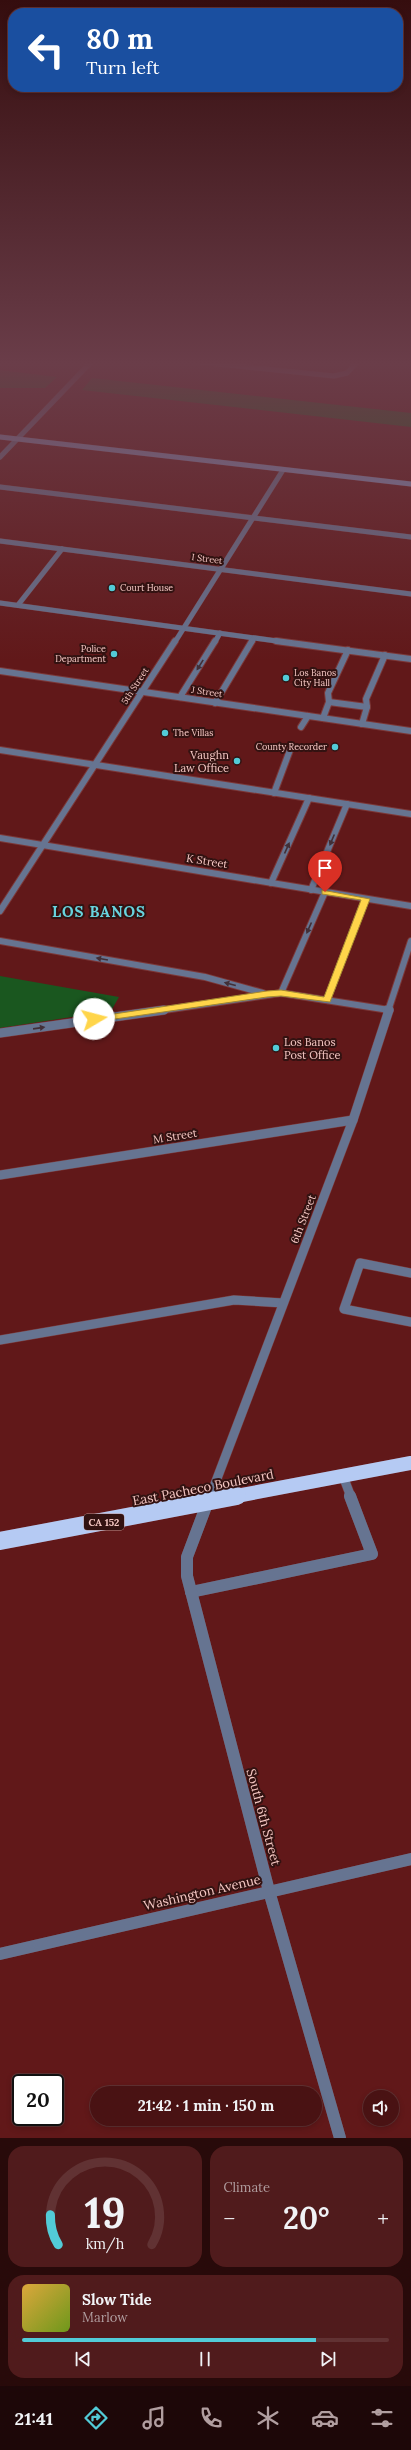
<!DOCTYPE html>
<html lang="en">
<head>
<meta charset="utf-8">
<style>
  :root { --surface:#491213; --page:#501b1c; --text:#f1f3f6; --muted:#b19ea0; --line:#613233; --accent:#52cbd7 }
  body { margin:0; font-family:Lora,serif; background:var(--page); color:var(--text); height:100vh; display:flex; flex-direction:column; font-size:15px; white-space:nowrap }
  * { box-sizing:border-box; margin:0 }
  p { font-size:13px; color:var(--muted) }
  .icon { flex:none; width:22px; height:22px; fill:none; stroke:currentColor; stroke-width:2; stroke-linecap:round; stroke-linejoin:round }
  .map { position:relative; height:2138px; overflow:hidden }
  .panel { display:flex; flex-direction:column; gap:8px; padding:8px; background:#280a0a; flex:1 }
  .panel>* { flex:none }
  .hud { position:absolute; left:8px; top:8px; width:395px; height:84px; border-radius:16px; box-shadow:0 2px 6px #0003,0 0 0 1px var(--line); background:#1a4fa0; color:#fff; overflow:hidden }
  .fabs { position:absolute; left:363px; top:2090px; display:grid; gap:8px }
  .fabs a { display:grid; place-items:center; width:36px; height:36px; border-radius:50%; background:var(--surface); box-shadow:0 2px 6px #0003,0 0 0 1px var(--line); font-size:20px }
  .speed { position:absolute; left:12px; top:2074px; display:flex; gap:8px; font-size:20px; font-weight:700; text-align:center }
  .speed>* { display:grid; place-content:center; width:52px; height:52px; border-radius:50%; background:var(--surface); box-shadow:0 2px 6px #0003,0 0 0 1px var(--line); line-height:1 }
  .speed .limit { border:2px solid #111; border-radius:6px; background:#fff; color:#111 }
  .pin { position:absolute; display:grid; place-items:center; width:34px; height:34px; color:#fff; margin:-41px -17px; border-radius:50% 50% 50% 0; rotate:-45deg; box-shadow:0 0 4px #0007 }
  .pin .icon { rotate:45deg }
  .me { position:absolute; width:44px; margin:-22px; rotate:82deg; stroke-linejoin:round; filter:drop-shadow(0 0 3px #0008) }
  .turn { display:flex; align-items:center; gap:14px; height:84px; padding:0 12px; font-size:18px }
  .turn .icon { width:52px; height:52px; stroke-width:2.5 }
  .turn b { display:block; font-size:28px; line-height:34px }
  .big { font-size:30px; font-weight:700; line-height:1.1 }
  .panel .tile { flex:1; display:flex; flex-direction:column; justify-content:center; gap:6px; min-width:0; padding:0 14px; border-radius:16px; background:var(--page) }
  .panel .dial { align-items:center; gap:0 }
  .dial svg { height:104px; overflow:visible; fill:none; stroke:var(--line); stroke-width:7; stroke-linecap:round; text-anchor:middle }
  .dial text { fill:var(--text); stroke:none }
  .song { display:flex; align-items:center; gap:12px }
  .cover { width:48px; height:48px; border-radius:6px; background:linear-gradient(135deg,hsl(40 70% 55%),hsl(80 70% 35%)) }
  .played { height:4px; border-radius:2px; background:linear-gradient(90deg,var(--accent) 80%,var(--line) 80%) }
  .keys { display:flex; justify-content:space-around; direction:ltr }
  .heat { display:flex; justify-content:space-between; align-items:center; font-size:22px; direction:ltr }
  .panel .tiles { flex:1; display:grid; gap:8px; grid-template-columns:1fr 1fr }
  .tile:last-child { grid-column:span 2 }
  .trip { position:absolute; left:90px; top:2086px; width:232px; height:40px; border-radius:20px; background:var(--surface); box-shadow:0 2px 6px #0003,0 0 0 1px var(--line); font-weight:700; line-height:40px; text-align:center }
  .tabs { display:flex; height:64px; justify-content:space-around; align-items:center; background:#1d0708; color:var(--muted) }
  .tabs .icon { width:28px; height:28px }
  .tabs .selected { color:var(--accent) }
  .tabs b { font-size:18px; color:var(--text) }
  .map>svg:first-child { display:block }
  .green { fill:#1a571f }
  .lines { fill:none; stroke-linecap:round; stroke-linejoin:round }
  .lane-far3-casing { stroke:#7c3838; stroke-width:5.5 }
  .lane-far2-casing { stroke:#7c3838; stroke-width:8 }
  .lane-far1-casing { stroke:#7c3838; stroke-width:10 }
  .lane-casing { stroke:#7c3838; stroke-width:12 }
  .street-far3-casing { stroke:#7c3838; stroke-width:5.5 }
  .street-far2-casing { stroke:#7c3838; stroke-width:8 }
  .street-far1-casing { stroke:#7c3838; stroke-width:10 }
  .street-casing { stroke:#7c3838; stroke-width:12 }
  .secondary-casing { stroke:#7c3838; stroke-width:5.5 }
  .highway-far1-casing { stroke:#7c3838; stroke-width:14 }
  .highway-casing { stroke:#7c3838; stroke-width:18 }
  .lane-far3 { stroke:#667491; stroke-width:5 }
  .lane-far2 { stroke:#667491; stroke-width:6 }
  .lane-far1 { stroke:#667491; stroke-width:9 }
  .lane { stroke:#667491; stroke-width:12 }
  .street-far3 { stroke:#667491; stroke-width:5 }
  .street-far2 { stroke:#667491; stroke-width:6 }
  .street-far1 { stroke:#667491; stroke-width:9 }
  .street { stroke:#667491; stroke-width:12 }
  .secondary { stroke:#8197c4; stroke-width:5 }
  .highway-far1 { stroke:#b5caf3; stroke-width:14 }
  .highway { stroke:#b5caf3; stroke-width:18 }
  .oneway { fill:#422f37 }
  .route { fill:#ffd54a; stroke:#a68a30 }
  .poi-dot { fill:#52cbd7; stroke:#321211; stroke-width:1.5 }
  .labels { text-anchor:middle; stroke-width:4; stroke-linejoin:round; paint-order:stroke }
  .far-street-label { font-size:9px; fill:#f5c7c3; stroke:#321211 }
  .far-poi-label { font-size:9px; fill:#f5c7c3; stroke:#321211; text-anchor:start }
  .shield { fill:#321211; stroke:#ba918e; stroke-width:1 }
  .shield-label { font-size:10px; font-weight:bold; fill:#f5c7c3 }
  .poi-label { font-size:11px; fill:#f5c7c3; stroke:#321211; text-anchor:end }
  .street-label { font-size:11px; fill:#f5c7c3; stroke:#321211 }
  .near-street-label { font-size:13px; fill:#f5c7c3; stroke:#321211 }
  .district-label { font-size:15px; font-weight:bold; letter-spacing:1px; fill:#68d3de; stroke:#321211 }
</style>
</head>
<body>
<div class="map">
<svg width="411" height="2138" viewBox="0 0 411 2138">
  <rect width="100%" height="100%" fill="#611819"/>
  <g class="green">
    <polygon points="0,370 57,377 45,388 0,388"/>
    <polygon points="92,378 411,413 411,427 82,390"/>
    <polygon points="0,976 119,997 111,1011 0,1028"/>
  </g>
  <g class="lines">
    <defs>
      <g id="lane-far3">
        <polyline points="0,487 411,537"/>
        <polyline points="0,603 284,642"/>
        <polyline points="18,605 62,549"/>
        <polyline points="215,642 220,633"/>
        <polyline points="252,642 254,638"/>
      </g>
      <g id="lane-far2">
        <polyline points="276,641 411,659"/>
        <polyline points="180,697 215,641"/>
        <polyline points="329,702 367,707"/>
        <polyline points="215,703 252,641"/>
        <polyline points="323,718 329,702 328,693 348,650"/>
        <polyline points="362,724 367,707 366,699 385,655"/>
        <polyline points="301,727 308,716"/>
        <polyline points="0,750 411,814"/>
        <polyline points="274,793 290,750"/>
        <polyline points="271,883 309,798"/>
        <polyline points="311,890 347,804"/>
        <polyline points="0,941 205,977 263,993"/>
        <polyline points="281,993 325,892"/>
        <polyline points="327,1000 365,899"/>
        <polyline points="157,1011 281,993 389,1010"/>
      </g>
      <g id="lane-far1">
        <polyline points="387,1010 389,1010"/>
        <polyline points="0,1033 164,1010"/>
        <polyline points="411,1273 360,1263 344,1309 411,1322"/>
        <polyline points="0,1340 234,1300 283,1303"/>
        <polyline points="343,1476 351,1497"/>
      </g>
      <polyline id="lane" points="191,1592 372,1554 350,1496"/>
      <g id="street-far3">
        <polyline points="190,361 334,376 347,373 358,361"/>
        <polyline points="0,457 92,361"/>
        <polyline points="0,541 411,594"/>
        <polyline points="175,642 283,470"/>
      </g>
      <g id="street-far2">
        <polyline points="0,671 411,731"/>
        <polyline points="0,838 411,906"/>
        <polyline points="0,911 175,641"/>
        <polyline points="388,1011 411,941"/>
      </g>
      <g id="street-far1">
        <polyline points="0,1175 353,1120"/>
        <polyline points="210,1497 353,1120 389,1010"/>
      </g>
      <g id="street">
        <polyline points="210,1496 187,1557 187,1576 269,1891 340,2138"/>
        <polyline points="0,1954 411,1859"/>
      </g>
      <polyline id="secondary" points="0,437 411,484"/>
      <polyline id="highway-far1" points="231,1497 411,1463"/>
      <polyline id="highway" points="0,1541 237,1496"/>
    </defs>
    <use href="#lane-far3" class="lane-far3-casing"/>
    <use href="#lane-far2" class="lane-far2-casing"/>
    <use href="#lane-far1" class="lane-far1-casing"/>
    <use href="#lane" class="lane-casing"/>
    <use href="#street-far3" class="street-far3-casing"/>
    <use href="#street-far2" class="street-far2-casing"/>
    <use href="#street-far1" class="street-far1-casing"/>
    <use href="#street" class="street-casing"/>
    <use href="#secondary" class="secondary-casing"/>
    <use href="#highway-far1" class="highway-far1-casing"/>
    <use href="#highway" class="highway-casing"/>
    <use href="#lane-far3" class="lane-far3"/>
    <use href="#lane-far2" class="lane-far2"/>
    <use href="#lane-far1" class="lane-far1"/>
    <use href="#lane" class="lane"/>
    <use href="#street-far3" class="street-far3"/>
    <use href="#street-far2" class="street-far2"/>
    <use href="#street-far1" class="street-far1"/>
    <use href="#street" class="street"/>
    <use href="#secondary" class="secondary"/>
    <use href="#highway-far1" class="highway-far1"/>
    <use href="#highway" class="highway"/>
  </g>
  <defs><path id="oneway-solid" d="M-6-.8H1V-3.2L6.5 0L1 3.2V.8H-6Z"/></defs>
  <g class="oneway">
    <use href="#oneway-solid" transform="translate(200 665) rotate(122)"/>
    <use href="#oneway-solid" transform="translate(332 840) rotate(113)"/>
    <use href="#oneway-solid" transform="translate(287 848) rotate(-66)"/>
    <use href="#oneway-solid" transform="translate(309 928) rotate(114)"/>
    <use href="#oneway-solid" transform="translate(102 959) rotate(-170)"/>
    <use href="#oneway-solid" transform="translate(230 984) rotate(-165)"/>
    <use href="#oneway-solid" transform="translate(39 1028) rotate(-8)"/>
  </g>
  <linearGradient id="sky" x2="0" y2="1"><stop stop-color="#350d0e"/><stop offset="0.55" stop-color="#6a3d49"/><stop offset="1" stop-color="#6a3d49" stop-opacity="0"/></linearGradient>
  <rect width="411" height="661" fill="url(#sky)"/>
  <polygon class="route" points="322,890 370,899 330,1002 281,996 267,997 94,1022 90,1019 94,1017 267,991 281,990 324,997 361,900 322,894"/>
  <g class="poi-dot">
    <circle cx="112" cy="588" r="4"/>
    <circle cx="114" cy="654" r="4"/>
    <circle cx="286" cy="678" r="4"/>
    <circle cx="165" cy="733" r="4"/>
    <circle cx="335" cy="747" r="4"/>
    <circle cx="237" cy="761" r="4"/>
    <circle cx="276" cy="1048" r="4"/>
  </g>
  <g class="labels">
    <g class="far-street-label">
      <text transform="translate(207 559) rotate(7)" y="3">I Street</text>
      <text transform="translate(135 686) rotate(-57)" y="3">5th Street</text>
      <text transform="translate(207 692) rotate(8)" y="3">J Street</text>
    </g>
    <g class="far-poi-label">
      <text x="120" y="591">Court House</text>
      <text x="106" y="652" text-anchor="end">Police<tspan x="106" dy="10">Department</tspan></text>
      <text x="294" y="676">Los Banos<tspan x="294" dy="10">City Hall</tspan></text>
      <text x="173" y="736">The Villas</text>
      <text x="327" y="750" text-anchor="end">County Recorder</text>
    </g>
    <rect class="shield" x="84" y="1514" width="40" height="16" rx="3"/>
    <g class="shield-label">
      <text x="104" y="1526">CA 152</text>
    </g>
    <g class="poi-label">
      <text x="229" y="759">Vaughn<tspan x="229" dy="13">Law Office</tspan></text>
      <text x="284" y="1046" text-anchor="start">Los Banos<tspan x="284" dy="13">Post Office</tspan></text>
    </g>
    <g class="street-label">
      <text transform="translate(207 861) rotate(9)" y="4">K Street</text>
      <text transform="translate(175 1136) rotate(-9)" y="4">M Street</text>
      <text transform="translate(303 1219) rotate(-69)" y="4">6th Street</text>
    </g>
    <g class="near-street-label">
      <text transform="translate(203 1487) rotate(-11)" y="5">East Pacheco Boulevard</text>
      <text transform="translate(264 1817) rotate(75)" y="5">South 6th Street</text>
      <text transform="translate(202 1892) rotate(-13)" y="5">Washington Avenue</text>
    </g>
    <g class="district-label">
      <text x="99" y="917">LOS BANOS</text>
    </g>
  </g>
</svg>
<div class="fabs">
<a><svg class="icon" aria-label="sound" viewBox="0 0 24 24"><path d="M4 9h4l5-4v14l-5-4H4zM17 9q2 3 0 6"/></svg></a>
</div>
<div class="speed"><div class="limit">20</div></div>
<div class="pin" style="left:325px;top:892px;background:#d93025"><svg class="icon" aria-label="arrive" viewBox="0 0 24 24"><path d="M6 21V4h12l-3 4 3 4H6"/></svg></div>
<svg class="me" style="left:94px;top:1019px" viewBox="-20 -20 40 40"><circle r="19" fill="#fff"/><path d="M0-13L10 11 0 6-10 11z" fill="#ffd54a"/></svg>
<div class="trip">21:42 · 1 min · 150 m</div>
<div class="hud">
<div class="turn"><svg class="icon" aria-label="left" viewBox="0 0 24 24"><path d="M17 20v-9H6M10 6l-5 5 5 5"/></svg><div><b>80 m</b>Turn left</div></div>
</div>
</div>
<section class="panel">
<div class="tiles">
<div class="tile dial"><svg viewBox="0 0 100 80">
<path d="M14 69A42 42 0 1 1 86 69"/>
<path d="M14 69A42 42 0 0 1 8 46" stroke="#52cbd7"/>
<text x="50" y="56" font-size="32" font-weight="700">19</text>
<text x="50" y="72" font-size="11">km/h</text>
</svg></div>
<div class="tile"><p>Climate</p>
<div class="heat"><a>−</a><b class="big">20°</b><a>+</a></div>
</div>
<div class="tile">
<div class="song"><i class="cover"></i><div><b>Slow Tide</b><p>Marlow</p></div></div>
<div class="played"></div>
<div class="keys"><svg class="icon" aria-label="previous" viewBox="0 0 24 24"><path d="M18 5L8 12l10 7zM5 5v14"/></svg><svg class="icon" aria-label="pause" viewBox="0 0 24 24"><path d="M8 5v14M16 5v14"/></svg><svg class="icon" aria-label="next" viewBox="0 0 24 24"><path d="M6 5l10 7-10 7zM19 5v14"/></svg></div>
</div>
</div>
</section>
<nav class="tabs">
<b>21:41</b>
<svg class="icon selected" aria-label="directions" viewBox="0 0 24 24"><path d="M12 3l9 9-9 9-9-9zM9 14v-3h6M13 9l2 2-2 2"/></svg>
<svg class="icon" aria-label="music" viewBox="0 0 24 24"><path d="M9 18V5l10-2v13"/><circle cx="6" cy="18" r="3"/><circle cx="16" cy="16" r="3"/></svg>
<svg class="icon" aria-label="phone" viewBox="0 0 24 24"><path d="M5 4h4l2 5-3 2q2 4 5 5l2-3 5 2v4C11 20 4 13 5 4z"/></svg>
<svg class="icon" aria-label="climate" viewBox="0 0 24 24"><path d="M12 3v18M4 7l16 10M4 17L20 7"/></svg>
<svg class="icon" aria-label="car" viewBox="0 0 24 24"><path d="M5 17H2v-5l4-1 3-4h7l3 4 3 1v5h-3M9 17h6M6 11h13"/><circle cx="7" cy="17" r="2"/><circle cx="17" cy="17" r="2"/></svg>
<svg class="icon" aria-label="filters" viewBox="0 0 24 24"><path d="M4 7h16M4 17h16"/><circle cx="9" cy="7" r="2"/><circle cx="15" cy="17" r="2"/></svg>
</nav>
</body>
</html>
